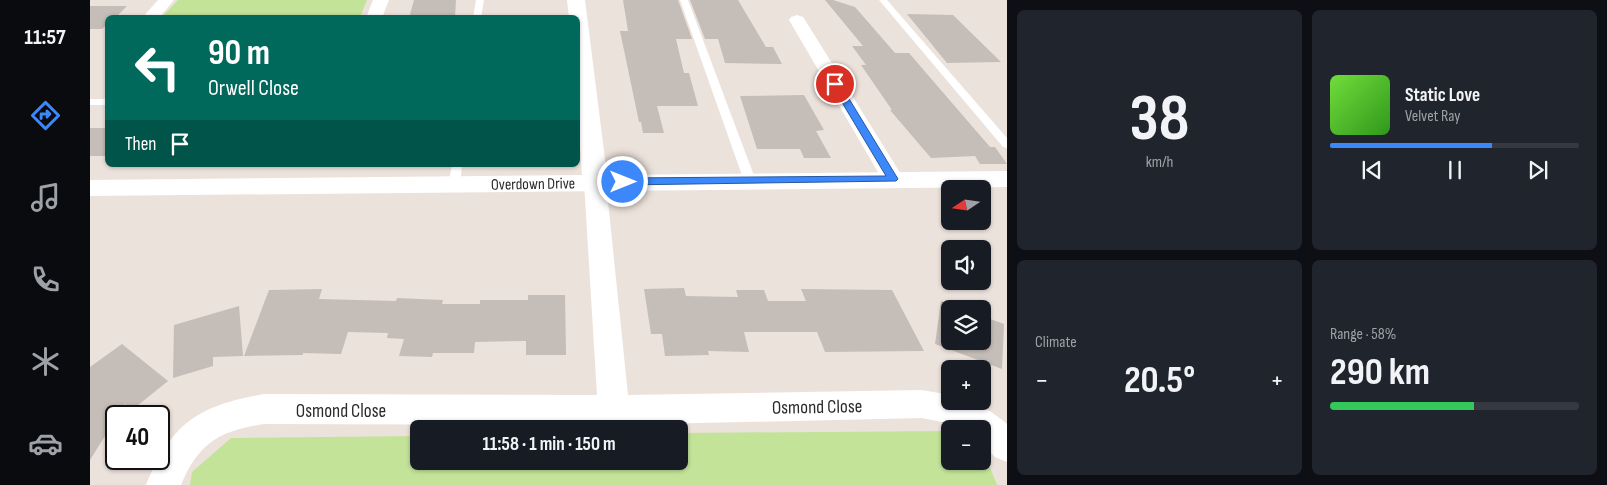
<!DOCTYPE html>
<html lang="en">
<head>
<meta charset="utf-8">
<style>
  :root { --surface:#171b24; --page:#20242c; --text:#f1f3f6; --muted:#9ea1a6; --line:#363941; --accent:#3c88fa }
  body { margin:0; font-family:"Sofia Sans Condensed",sans-serif; background:var(--page); color:var(--text); height:100vh; display:flex; flex-direction:column; font-size:19px; white-space:nowrap }
  * { box-sizing:border-box; margin:0 }
  p { font-size:16px; color:var(--muted) }
  .icon { flex:none; width:28px; height:28px; fill:none; stroke:currentColor; stroke-width:2; stroke-linecap:round; stroke-linejoin:round }
  .map { position:relative; flex:1; overflow:hidden }
  .panel { display:flex; flex-direction:column; gap:10px; padding:10px; background:#0d0f14; width:600px }
  .panel>* { flex:none }
  .guide { position:absolute; left:15px; top:15px; width:475px; height:152px; border-radius:8px; box-shadow:0 1px 4px #0004; background:#00695c; color:#fff; overflow:hidden }
  .needle { width:32px; rotate:257deg }
  .fabs { position:absolute; left:851px; top:180px; display:grid; gap:10px }
  .fabs a { display:grid; place-items:center; width:50px; height:50px; border-radius:8px; background:var(--surface); box-shadow:0 1px 4px #0004; font-size:25px }
  .speed { position:absolute; left:15px; top:405px; display:flex; gap:10px; font-size:25px; font-weight:700; text-align:center }
  .speed>* { display:grid; place-content:center; width:65px; height:65px; border-radius:50%; background:var(--surface); box-shadow:0 1px 4px #0004; line-height:1 }
  .speed .limit { border:2px solid #111; border-radius:8px; background:#fff; color:#111 }
  .pin { position:absolute; display:grid; place-items:center; width:42px; height:42px; color:#fff; margin:-21px; border:2px solid #fff; border-radius:50%; box-shadow:0 1px 5px #0007 }
  .me { position:absolute; width:55px; margin:-28px; rotate:90deg; stroke-linejoin:round; filter:drop-shadow(0 0 4px #0008) }
  .turn { display:flex; align-items:center; gap:18px; height:105px; padding:0 20px; font-size:22px }
  .turn .icon { width:65px; height:65px; stroke-width:2.5 }
  .turn b { display:block; font-size:35px; line-height:42px }
  .then { display:flex; align-items:center; height:48px; padding:0 20px; background:#0003; gap:10px; font-size:19px }
  .big { font-size:38px; font-weight:700; line-height:1.1 }
  .panel .widget { flex:1; display:flex; flex-direction:column; justify-content:center; gap:8px; min-width:0; padding:0 18px; border-radius:8px; background:var(--page) }
  .panel .dial { align-items:center; gap:0 }
  .dial b { font-size:65px; line-height:1 }
  .song { display:flex; align-items:center; gap:15px }
  .cover { width:60px; height:60px; border-radius:8px; background:linear-gradient(135deg,hsl(100 70% 55%),hsl(110 70% 35%)) }
  .played { height:5px; border-radius:2px; background:linear-gradient(90deg,var(--accent) 65%,var(--line) 65%) }
  .keys { display:flex; justify-content:space-around; direction:ltr }
  .heat { display:flex; justify-content:space-between; align-items:center; font-size:28px; direction:ltr }
  .charge { height:8px; border-radius:4px; background:linear-gradient(90deg,#34c759 58%,var(--line) 0) }
  .panel .tiles { flex:1; display:grid; gap:10px; grid-template-columns:repeat(2,1fr) }
  .trip { position:absolute; left:320px; top:420px; width:278px; height:50px; border-radius:8px; background:var(--surface); box-shadow:0 1px 4px #0004; font-weight:700; line-height:50px; text-align:center }
  main { display:flex; flex:1; min-height:0 }
  .dock { display:flex; flex-direction:column; width:90px; justify-content:space-around; align-items:center; background:#090b0e; color:var(--muted) }
  .dock .icon { width:35px; height:35px }
  .dock .current { color:var(--accent) }
  .dock b { font-size:22px; color:var(--text) }
  .map>svg:first-child { display:block }
  .green { fill:#c2e398 }
  .building { fill:#c4bdb8 }
  .lines { fill:none; stroke-linecap:round; stroke-linejoin:round }
  .lane { fill:#fff; fill-rule:evenodd }
  .street { fill:#fff; fill-rule:evenodd }
  .secondary { fill:#fff; fill-rule:evenodd }
  .route { fill:#3c88fa; stroke:#2758a2 }
  .labels { text-anchor:middle; stroke-width:4.5; stroke-linejoin:round; paint-order:stroke }
  .street-label { font-size:16px; fill:#2a2a2a; stroke:#fff }
  .near-street-label { font-size:19px; fill:#2a2a2a; stroke:#fff }
</style>
</head>
<body>
<main>
<nav class="dock">
<b>11:57</b>
<svg class="icon current" aria-label="directions" viewBox="0 0 24 24"><path d="M12 3l9 9-9 9-9-9zM9 14v-3h6M13 9l2 2-2 2"/></svg>
<svg class="icon" aria-label="music" viewBox="0 0 24 24"><path d="M9 18V5l10-2v13"/><circle cx="6" cy="18" r="3"/><circle cx="16" cy="16" r="3"/></svg>
<svg class="icon" aria-label="phone" viewBox="0 0 24 24"><path d="M5 4h4l2 5-3 2q2 4 5 5l2-3 5 2v4C11 20 4 13 5 4z"/></svg>
<svg class="icon" aria-label="climate" viewBox="0 0 24 24"><path d="M12 3v18M4 7l16 10M4 17L20 7"/></svg>
<svg class="icon" aria-label="car" viewBox="0 0 24 24"><path d="M5 17H2v-5l4-1 3-4h7l3 4 3 1v5h-3M9 17h6M6 11h13"/><circle cx="7" cy="17" r="2"/><circle cx="17" cy="17" r="2"/></svg>
</nav>
<div class="map">
<svg width="917" height="485" viewBox="0 0 917 485">
  <rect width="100%" height="100%" fill="#ece2dc"/>
  <g class="green">
    <polygon points="88,0 277,0 270,17 72,17"/>
    <polygon points="860,431 860,461 892,461 893,450 907,485 100,485 102,472 141,438 329,436 329,461 589,461 589,433"/>
  </g>
  <g class="building">
    <polygon points="324,0 366,0 365,18 319,18"/>
    <polygon points="533,0 588,0 602,39 586,39 594,73 599,73 608,106 567,106 574,133 553,133 551,122 549,122 530,31 538,31"/>
    <polygon points="600,0 648,0 676,47 683,47 692,64 635,63 628,39 615,39"/>
    <polygon points="735,0 743,0 765,7 805,53 819,53 900,147 905,147 917,164 890,164 885,156 841,158 800,110 802,110 771,65 776,65 762,46 773,46"/>
    <polygon points="0,6 37,6 25,18 18,18 18,24 12,29 0,29"/>
    <polygon points="817,14 863,15 911,62 857,63"/>
    <polygon points="714,95 734,130 726,131 741,158 714,158 710,149 667,149 650,96"/>
    <rect x="0" y="128" width="18" height="28"/>
    <polygon points="594,288 596,296 648,297 646,290 674,290 678,301 716,301 711,289 802,290 834,351 735,352 727,332 654,332 659,352 618,351 619,355 575,356 572,334 561,334 554,289"/>
    <polygon points="232,289 229,299 306,301 307,298 353,300 352,304 390,304 390,300 438,300 438,295 475,295 476,355 436,355 436,341 385,342 384,353 343,353 342,357 309,356 314,339 297,338 298,333 258,332 251,354 213,353 213,355 154,356 179,290"/>
    <polygon points="851,301 872,309 860,309 860,341 892,341 892,316 914,324 912,369 845,344"/>
    <polygon points="149,306 153,356 123,357 123,366 83,378 84,325"/>
    <polygon points="32,344 78,381 42,410 35,404 0,460 0,367"/>
  </g>
  <g class="lines">
    <g class="lane">
      <polygon points="386,0 394,0 391,18 383,18"/>
      <polygon points="590,0 598,0 666,181 664,184 660,185 654,181"/>
      <polygon points="789,0 797,0 917,138 917,148 913,147"/>
      <rect x="0" y="99" width="18" height="6"/>
      <polygon points="362,165 372,165 370,185 364,189 358,185"/>
    </g>
    <g class="street">
      <polygon points="68,0 84,0 69,18 52,18"/>
      <polygon points="283,0 299,0 292,18 276,18"/>
      <polygon points="707,15 713,17 715,20 814,179 811,184 803,186 795,184 792,179 699,20 701,17"/>
      <path d="M505,175L513,177L516,182L538,395L832,390L860,395V401C885,401 898,408 917,424V462L905,457L892,444V429H871L857,423L832,418L524,425L174,424C130,431 109,442 91,485H56C82,423 107,406 174,394L507,395L494,182L497,177Z"/>
    </g>
    <polygon class="secondary" points="477,0 495,0 517,175 917,171 917,187 0,196 0,180 492,175 488,121 488,18 479,18"/>
  </g>
  <polygon class="route" points="742,82 750,84 808,179 806,181 533,185 528,182 533,178 796,176 741,84"/>
  <g class="labels">
    <g class="street-label">
      <text transform="translate(443 183) rotate(-1)" y="6">Overdown Drive</text>
    </g>
    <g class="near-street-label">
      <text transform="translate(727 406) rotate(-1)" y="7">Osmond Close</text>
      <text x="251" y="417">Osmond Close</text>
    </g>
  </g>
</svg>
<div class="fabs">
<a><svg class="needle" viewBox="-14 -14 28 28"><path d="M0-13l5 13h-10z" fill="#e53935"/><path d="M0 13l5-13h-10z" fill="#9ea1a6"/></svg></a>
<a><svg class="icon" aria-label="sound" viewBox="0 0 24 24"><path d="M4 9h4l5-4v14l-5-4H4zM17 9q2 3 0 6"/></svg></a>
<a><svg class="icon" aria-label="layers" viewBox="0 0 24 24"><path d="M12 4l9 5-9 5-9-5zM3 14l9 5 9-5"/></svg></a>
<a>+</a>
<a>−</a>
</div>
<div class="speed"><div class="limit">40</div></div>
<div class="pin" style="left:745px;top:84px;background:#d93025"><svg class="icon" aria-label="arrive" viewBox="0 0 24 24"><path d="M6 21V4h12l-3 4 3 4H6"/></svg></div>
<svg class="me" style="left:533px;top:182px" viewBox="-20 -20 40 40"><circle r="17" fill="#3c88fa" stroke="#fff" stroke-width="3"/><path d="M0-11L8 9 0 5-8 9z" fill="#fff"/></svg>
<div class="trip">11:58 · 1 min · 150 m</div>
<div class="guide">
<div class="turn"><svg class="icon" aria-label="left" viewBox="0 0 24 24"><path d="M17 20v-9H6M10 6l-5 5 5 5"/></svg><div><b>90 m</b>Orwell Close</div></div>
<div class="then">Then<svg class="icon" aria-label="arrive" viewBox="0 0 24 24"><path d="M6 21V4h12l-3 4 3 4H6"/></svg></div>
</div>
</div>
<section class="panel">
<div class="tiles">
<div class="widget dial"><b>38</b><p>km/h</p></div>
<div class="widget">
<div class="song"><i class="cover"></i><div><b>Static Love</b><p>Velvet Ray</p></div></div>
<div class="played"></div>
<div class="keys"><svg class="icon" aria-label="previous" viewBox="0 0 24 24"><path d="M18 5L8 12l10 7zM5 5v14"/></svg><svg class="icon" aria-label="pause" viewBox="0 0 24 24"><path d="M8 5v14M16 5v14"/></svg><svg class="icon" aria-label="next" viewBox="0 0 24 24"><path d="M6 5l10 7-10 7zM19 5v14"/></svg></div>
</div>
<div class="widget"><p>Climate</p>
<div class="heat"><a>−</a><b class="big">20.5°</b><a>+</a></div>
</div>
<div class="widget"><p>Range · 58%</p><b class="big">290 km</b><div class="charge"></div></div>
</div>
</section>
</main>
</body>
</html>
